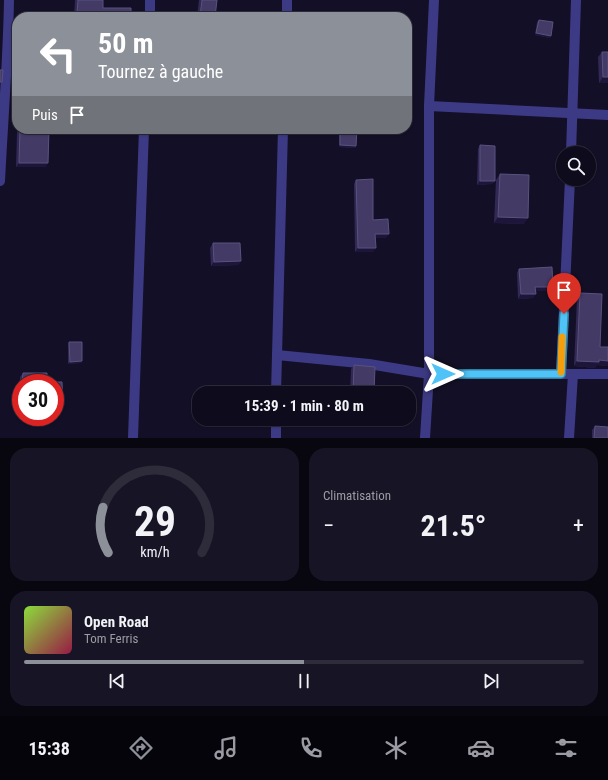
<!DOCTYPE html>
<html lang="fr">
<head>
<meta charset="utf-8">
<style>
  :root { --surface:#0e0b1c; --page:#171425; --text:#f1f3f6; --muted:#9b9ba3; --line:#2e2b3b; --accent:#8c9099 }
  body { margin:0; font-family:"Roboto Condensed",sans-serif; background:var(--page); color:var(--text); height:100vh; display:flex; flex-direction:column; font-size:15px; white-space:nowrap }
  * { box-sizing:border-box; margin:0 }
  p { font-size:13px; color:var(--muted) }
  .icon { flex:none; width:22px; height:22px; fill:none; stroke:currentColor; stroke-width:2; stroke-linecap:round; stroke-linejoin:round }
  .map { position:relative; height:438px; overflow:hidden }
  .panel { display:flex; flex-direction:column; gap:10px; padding:10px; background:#08060f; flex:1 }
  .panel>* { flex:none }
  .top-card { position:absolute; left:12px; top:12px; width:400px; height:122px; border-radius:16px; box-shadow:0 1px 3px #0004,0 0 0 1px var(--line); background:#8c9099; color:#fff; overflow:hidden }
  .fabs { position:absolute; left:556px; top:146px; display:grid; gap:8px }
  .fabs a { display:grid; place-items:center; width:40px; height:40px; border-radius:50%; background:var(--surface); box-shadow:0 1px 3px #0004,0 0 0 1px var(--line); font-size:20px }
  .speed { position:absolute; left:12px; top:374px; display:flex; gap:8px; font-size:20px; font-weight:700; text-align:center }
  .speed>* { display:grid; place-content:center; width:52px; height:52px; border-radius:50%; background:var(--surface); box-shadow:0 1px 3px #0004,0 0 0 1px var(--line); line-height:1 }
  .speed .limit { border:6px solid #d22; background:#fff; color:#111 }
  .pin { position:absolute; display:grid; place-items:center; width:34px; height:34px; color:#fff; margin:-41px -17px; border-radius:50% 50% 50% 0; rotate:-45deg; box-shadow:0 0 4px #0007 }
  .pin .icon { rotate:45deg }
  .me { position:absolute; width:44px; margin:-22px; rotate:90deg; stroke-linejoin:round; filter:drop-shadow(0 0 3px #0008) }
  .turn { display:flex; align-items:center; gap:14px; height:84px; padding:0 20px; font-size:18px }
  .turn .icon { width:52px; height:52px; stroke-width:2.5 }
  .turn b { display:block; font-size:28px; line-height:34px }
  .then { display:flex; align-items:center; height:38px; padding:0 20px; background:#0003; gap:8px; font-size:15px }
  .big { font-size:30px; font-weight:700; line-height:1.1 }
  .panel .card { flex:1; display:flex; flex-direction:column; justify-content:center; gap:6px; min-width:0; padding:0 14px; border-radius:16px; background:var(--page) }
  .panel .dial { align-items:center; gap:0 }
  .dial svg { height:104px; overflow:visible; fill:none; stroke:var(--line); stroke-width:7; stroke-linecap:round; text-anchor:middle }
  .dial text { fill:var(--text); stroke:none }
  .song { display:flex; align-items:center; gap:12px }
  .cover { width:48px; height:48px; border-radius:6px; background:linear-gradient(135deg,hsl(90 70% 55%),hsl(340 70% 35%)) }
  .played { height:4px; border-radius:2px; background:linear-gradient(90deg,var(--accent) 50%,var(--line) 50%) }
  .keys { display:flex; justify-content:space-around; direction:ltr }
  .heat { display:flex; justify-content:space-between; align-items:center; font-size:22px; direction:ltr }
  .panel .tiles { flex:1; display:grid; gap:10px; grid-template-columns:1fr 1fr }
  .card:last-child { grid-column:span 2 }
  .trip { position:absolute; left:192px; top:386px; width:224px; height:40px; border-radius:16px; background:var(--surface); box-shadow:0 1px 3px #0004,0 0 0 1px var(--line); font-weight:700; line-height:40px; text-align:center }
  .dock { display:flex; height:64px; justify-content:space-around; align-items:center; background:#06040b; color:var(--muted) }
  .dock .icon { width:28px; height:28px }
  .dock .on { color:var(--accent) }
  .dock b { font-size:18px; color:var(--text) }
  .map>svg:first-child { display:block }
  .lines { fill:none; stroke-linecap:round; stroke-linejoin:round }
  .street { stroke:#3d3a85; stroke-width:10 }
  .wall { fill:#312854 }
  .shaded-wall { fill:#1d163a }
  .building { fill:#433a66; stroke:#5a527e }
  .route-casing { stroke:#337fa1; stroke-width:10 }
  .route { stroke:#4fc3f7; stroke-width:7 }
  .slow { stroke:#f59e0b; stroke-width:7 }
</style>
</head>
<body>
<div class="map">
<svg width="608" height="438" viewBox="0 0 608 438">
  <rect width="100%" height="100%" fill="#130f26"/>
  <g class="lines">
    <g class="street">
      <polyline points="150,17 150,0"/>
      <polyline points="287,17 287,0"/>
      <polyline points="429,106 608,115"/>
      <polyline points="571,153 576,0"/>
      <path d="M0,181C3,121 8,60 9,0"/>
      <polyline points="277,355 369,364 429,374 608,374"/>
      <polyline points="561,374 570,179"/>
      <polyline points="276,393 283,129"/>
      <polyline points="133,438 144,129"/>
      <polyline points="276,438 276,419"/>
      <polyline points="425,438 429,374 429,106 434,0"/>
      <polyline points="569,438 573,374"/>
    </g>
  </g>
  <g class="wall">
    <polygon points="75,0 103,0 103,8 131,17 74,17"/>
    <polygon points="199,0 217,0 215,17 197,17"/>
    <polygon points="539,20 550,38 535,35 537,22"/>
    <polygon points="602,52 608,52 608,83 599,83 598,57"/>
    <polygon points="19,129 49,129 48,163 45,167 16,167 17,132"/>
    <polygon points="339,129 357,129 356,146 355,148 339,147"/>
    <polygon points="480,145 495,181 492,184 477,185 478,149"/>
    <polygon points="500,174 524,224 494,223 496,180"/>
    <polygon points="356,180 373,220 386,238 375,238 373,252 355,252 354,184"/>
    <polygon points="213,243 241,261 238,265 211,266 210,248"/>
    <polygon points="519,269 550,291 536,291 533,298 518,299 517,273"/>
    <polygon points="580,293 600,347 608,347 608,366 597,365 595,368 574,366 577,298"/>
    <polygon points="69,342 82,361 81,363 68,364 68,344"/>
    <polygon points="354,365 374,393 350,393 351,369"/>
    <polygon points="23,373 47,373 47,382 62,382 63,405 60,409 55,409 55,383 21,383 21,402 19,402 20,377"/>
    <polygon points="595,426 608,438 592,438 592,430"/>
  </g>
  <g class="shaded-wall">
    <polygon points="77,13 79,13 77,17 74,17"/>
    <polygon points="536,33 551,36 550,38 535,35"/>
    <polygon points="603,77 608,77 608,83 599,83"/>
    <polygon points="340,145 356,146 355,148 339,147"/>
    <polygon points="19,163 48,163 45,167 16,167"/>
    <polygon points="480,181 495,181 492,184 477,185"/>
    <polygon points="498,217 528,218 524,224 494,223"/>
    <polygon points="375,234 389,234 386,238 372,238"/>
    <polygon points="358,248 376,248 373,252 355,252"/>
    <polygon points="241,261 238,265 211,266 214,262"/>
    <polygon points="535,287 553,287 550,291 532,291"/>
    <polygon points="521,294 536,294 533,298 518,299"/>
    <polygon points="599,360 608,361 608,366 597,365 595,368 574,366 577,361"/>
    <polygon points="82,361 81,363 68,364 70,362"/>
    <polygon points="55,405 63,405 60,409 55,409"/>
  </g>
  <g class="building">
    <polygon points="78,0 103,0 103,8 131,8 131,17 79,17 79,13 77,13"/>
    <polygon points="202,0 217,0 215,17 200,17"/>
    <polygon points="539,20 553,22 551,36 536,33"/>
    <polygon points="602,52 608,52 608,77 603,77"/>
    <polygon points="0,70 3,70 2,82 0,82"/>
    <polygon points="20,129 49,129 48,163 19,163"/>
    <polygon points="340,129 357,129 356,146 340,145"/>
    <polygon points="480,145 495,146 495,181 480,181"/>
    <polygon points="500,174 529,175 528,218 498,217"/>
    <polygon points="373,179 373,220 388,219 389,234 375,234 376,248 358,248 356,180"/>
    <polygon points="213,243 240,243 241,261 214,262"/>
    <polygon points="552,267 553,287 535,287 536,294 521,294 519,269"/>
    <polygon points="580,293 602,294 600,347 608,347 608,361 599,360 599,362 577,361"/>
    <polygon points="69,342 82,342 82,361 70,362"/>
    <polygon points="354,365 375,367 374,393 353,393"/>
    <polygon points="23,373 47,373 47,382 62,382 63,405 55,405 55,383 22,383"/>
    <polygon points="595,426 608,427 608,438 594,438"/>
  </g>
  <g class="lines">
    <defs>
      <polyline id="route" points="443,374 561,374 564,314"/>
    </defs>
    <use href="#route" class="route-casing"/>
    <use href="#route" class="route"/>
    <polyline class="slow" points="561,372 562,337"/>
  </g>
</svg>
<div class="fabs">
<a><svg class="icon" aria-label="search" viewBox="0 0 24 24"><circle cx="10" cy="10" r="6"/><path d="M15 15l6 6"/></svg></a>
</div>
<div class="speed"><div class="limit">30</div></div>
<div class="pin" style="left:564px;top:314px;background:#d93025"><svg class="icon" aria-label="arrive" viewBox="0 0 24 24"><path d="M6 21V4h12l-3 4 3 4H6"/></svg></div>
<svg class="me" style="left:443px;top:374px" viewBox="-20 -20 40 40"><path d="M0-17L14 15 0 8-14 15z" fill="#4fc3f7" stroke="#fff" stroke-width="4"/></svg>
<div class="trip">15:39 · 1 min · 80 m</div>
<div class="top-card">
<div class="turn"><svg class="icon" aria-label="left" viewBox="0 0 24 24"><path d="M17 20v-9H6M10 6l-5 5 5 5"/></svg><div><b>50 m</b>Tournez à gauche</div></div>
<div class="then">Puis<svg class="icon" aria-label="arrive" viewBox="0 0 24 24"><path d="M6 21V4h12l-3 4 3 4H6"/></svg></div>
</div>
</div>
<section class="panel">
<div class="tiles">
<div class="card dial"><svg viewBox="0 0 100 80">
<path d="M14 69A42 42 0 1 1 86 69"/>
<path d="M14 69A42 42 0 0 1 10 34" stroke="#8c9099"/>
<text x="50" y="56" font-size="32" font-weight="700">29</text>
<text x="50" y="72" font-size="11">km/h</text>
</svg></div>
<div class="card"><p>Climatisation</p>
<div class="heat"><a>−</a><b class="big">21.5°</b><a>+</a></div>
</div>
<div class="card">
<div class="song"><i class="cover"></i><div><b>Open Road</b><p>Tom Ferris</p></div></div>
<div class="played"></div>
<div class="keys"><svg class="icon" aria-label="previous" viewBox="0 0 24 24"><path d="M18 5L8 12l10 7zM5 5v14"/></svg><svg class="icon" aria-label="pause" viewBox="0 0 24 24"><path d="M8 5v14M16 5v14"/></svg><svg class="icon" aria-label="next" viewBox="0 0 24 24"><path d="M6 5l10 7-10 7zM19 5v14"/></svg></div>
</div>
</div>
</section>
<nav class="dock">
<b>15:38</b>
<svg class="icon on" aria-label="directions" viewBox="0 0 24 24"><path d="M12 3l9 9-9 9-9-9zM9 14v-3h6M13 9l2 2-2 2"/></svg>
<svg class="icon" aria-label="music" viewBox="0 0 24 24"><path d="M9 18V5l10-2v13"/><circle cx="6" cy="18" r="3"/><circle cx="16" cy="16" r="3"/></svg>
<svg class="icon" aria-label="phone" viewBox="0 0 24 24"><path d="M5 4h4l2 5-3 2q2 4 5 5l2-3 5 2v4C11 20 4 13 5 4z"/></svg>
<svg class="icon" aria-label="climate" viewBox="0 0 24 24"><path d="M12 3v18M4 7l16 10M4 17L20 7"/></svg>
<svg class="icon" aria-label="car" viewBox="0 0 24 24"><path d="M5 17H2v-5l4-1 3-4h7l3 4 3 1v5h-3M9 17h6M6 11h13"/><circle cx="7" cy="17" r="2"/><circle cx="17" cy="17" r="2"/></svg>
<svg class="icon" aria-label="filters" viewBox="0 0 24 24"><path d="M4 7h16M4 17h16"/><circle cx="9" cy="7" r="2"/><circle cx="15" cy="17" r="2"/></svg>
</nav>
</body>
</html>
